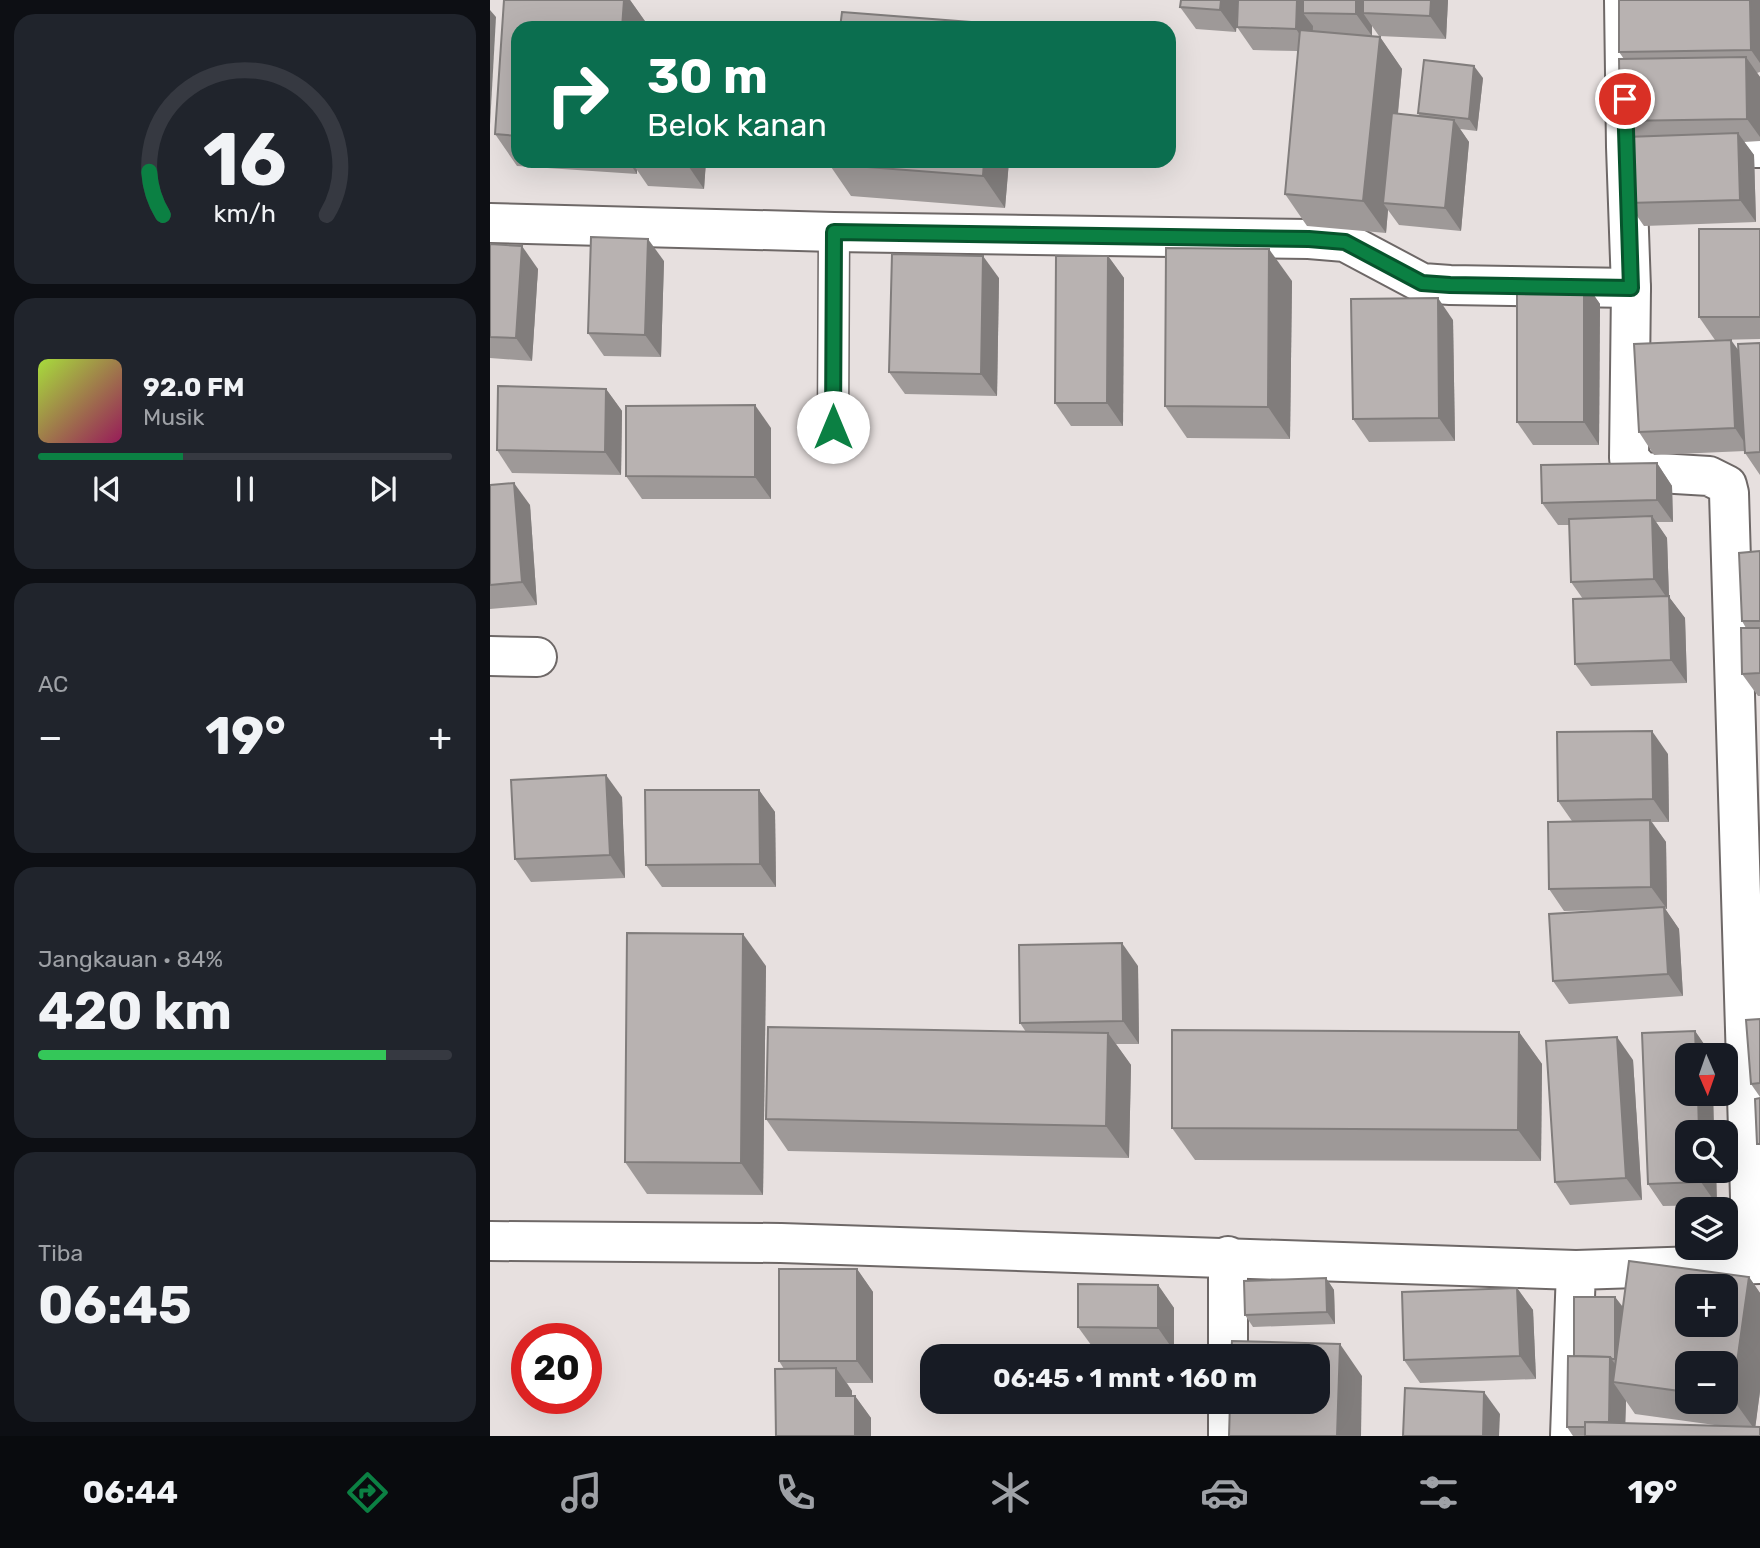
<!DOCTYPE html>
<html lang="id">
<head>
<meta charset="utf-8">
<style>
  :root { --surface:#171b24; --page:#20242c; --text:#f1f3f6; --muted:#9ea1a6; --line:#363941; --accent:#0b8043 }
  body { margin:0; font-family:Rubik,sans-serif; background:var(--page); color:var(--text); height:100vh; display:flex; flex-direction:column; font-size:26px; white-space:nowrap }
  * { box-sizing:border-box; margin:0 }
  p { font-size:23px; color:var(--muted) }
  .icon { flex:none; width:38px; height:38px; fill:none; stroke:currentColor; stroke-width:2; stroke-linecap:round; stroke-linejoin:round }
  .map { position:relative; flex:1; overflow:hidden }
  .sheet { display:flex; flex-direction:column; gap:14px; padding:14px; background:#0d0f14; width:490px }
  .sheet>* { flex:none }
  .hud { position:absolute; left:21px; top:21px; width:665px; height:147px; border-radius:21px; box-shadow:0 7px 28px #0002; background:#0b6e4f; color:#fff; overflow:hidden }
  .needle { width:46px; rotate:178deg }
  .fabs { position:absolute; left:1185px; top:1043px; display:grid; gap:14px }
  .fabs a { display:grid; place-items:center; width:63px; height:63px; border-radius:14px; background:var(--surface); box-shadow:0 7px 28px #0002; font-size:35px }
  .speed { position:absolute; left:21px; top:1323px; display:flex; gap:14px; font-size:35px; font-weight:700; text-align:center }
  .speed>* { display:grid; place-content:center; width:91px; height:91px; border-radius:50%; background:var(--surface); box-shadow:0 7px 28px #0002; line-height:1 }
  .speed .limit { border:10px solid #d22; background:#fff; color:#111 }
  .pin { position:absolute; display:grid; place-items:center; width:60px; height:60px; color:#fff; margin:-30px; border:4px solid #fff; border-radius:50%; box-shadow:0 2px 7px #0007 }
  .me { position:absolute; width:77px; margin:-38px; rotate:0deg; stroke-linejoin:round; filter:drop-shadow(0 0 5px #0008) }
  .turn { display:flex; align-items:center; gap:24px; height:147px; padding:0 21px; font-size:32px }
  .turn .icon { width:91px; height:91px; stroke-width:2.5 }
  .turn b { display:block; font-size:49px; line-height:60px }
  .big { font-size:52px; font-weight:700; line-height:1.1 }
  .sheet .card { flex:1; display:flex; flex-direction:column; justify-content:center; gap:10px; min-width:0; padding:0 24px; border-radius:21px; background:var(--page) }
  .sheet .dial { align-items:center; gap:0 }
  .dial svg { height:182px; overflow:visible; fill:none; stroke:var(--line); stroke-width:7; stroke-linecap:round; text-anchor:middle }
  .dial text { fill:var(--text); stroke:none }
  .song { display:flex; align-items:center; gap:21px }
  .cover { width:84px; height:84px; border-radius:10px; background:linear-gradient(135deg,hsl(80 70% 55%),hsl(330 70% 35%)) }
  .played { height:7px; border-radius:4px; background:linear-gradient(90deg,var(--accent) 35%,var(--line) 35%) }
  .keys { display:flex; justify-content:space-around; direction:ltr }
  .heat { display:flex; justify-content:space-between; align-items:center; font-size:38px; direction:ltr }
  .charge { height:10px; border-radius:5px; background:linear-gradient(90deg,#34c759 84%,var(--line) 0) }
  .trip { position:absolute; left:430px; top:1344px; width:410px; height:70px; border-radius:21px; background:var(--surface); box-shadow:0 7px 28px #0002; font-weight:700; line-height:70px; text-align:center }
  .dock { display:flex; height:112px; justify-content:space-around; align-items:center; background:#090b0e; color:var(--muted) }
  .dock .icon { width:49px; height:49px }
  .dock .on { color:var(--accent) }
  .dock b { font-size:32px; color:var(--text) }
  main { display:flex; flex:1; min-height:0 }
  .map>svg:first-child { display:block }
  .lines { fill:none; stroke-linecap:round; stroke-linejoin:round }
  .service-casing { stroke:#6e6867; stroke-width:33 }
  .minor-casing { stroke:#6e6867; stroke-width:42 }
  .service { stroke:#fff; stroke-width:30 }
  .minor { stroke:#fff; stroke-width:38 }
  .wall { fill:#9e9998; fill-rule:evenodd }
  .shaded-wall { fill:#817d7c }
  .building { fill:#b8b2b1; stroke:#817d7c; stroke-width:2; fill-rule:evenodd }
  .route-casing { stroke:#07532c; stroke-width:18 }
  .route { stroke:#0b8043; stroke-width:12 }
</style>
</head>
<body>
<main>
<section class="sheet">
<div class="card dial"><svg viewBox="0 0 100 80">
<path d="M14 69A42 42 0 1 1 86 69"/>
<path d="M14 69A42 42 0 0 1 8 50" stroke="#0b8043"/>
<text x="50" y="56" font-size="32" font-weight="700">16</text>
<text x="50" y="72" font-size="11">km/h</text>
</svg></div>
<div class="card">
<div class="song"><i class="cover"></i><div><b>92.0 FM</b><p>Musik</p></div></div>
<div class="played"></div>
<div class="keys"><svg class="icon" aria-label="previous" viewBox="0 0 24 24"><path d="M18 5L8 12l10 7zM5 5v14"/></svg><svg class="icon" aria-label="pause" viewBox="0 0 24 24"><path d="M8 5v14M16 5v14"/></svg><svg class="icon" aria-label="next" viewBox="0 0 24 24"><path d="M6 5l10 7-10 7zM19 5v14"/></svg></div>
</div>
<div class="card"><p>AC</p>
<div class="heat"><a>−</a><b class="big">19°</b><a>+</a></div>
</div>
<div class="card"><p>Jangkauan · 84%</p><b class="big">420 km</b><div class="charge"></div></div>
<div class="card"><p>Tiba</p><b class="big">06:45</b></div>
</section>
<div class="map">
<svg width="1270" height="1436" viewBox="0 0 1270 1436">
  <rect width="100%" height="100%" fill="#e7e0df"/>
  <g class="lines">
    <defs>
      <polyline id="service" points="343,427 344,232"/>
      <g id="minor">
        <polyline points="1134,0 1136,147 1141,288 1139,458 1152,472 1219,476 1237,485 1239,493 1262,1264"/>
        <polyline points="1208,148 1270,148"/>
        <polyline points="0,223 344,232 819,239 855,242 932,283 960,285 1141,288"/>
        <polyline points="0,656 47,657"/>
        <polyline points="0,1241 291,1243 1086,1270"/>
        <polyline points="738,1256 738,1356"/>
        <polyline points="738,1402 738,1436"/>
        <polyline points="1080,1436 1086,1270 1270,1264"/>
      </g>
    </defs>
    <use href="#service" class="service-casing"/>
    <use href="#minor" class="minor-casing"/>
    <use href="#service" class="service"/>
    <use href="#minor" class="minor"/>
  </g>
  <g class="wall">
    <polygon points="14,0 140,0 157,24 156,28 28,28 28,161 216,161 214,189 158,186 147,170 147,174 27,166 5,134"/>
    <polygon points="748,0 746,32 706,29 690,7"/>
    <polygon points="748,0 958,0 956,39 889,36 882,26 882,36 890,37 912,69 908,114 930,116 928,113 993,78 987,131 970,129 979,142 971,231 909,225 898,210 896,233 817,226 795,194 808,51 763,50 747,27"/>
    <polygon points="1129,0 1270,0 1270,72 1267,73 1270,77 1270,141 1254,142 1264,155 1266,222 1154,226 1138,203 1141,136 1130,121 1134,59 1129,52"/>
    <polygon points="519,161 515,208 361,196 339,164"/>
    <polygon points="1270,229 1270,339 1225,340 1209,317"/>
    <polygon points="0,244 48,269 42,361 0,358"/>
    <polygon points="618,256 634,278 633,426 581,426 565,403"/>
    <polygon points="174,261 171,357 114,356 98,333"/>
    <polygon points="509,278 507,396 415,394 399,372"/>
    <polygon points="802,281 800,439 697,438 675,406"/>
    <polygon points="1094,281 1110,304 1109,445 1043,445 1027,422"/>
    <polygon points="963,320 965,441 879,442 863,419"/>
    <polygon points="1270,343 1270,475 1255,453 1255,451 1164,455 1149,432 1249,351"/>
    <polygon points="116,389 132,411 131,475 22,473 7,450"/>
    <polygon points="281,428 281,499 152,499 136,476"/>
    <polygon points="1167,463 1182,486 1183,522 1166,522 1177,538 1179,597 1195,618 1197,683 1101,686 1085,664 1093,599 1081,582 1079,525 1068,525 1052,503"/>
    <polygon points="0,485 40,505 47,605 0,609"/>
    <polygon points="1270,551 1270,696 1268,696 1252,674 1256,628 1252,621"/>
    <polygon points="1178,754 1179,822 1162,822 1176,842 1177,909 1175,909 1189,929 1193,996 1079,1004 1063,981 1116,910 1074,911 1059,889 1082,821 1068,801"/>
    <polygon points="269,790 285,812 286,887 172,887 156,865"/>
    <polygon points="132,797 135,878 41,882 25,859"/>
    <polygon points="276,966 273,1195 157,1194 135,1162"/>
    <polygon points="648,966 649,1044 626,1044 641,1065 639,1158 298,1151 276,1119 536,1032 530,1023"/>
    <polygon points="1270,1019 1270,1097 1261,1084"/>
    <polygon points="1205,1031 1221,1055 1197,1055 1197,1094 1223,1094 1224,1132 1197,1132 1197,1171 1226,1171 1227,1205 1173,1206 1158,1184 1152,1033"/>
    <polygon points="1029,1032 1052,1064 1051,1161 705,1160 682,1128"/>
    <polygon points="1143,1060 1152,1200 1080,1205 1065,1182"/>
    <path d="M1139,1261L1259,1277L1270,1293V1392L1265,1427H1270V1436H1083L1077,1427L1078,1356H1084V1297H1125L1133,1307ZM1197,1286H1236V1325H1197ZM1197,1363H1236V1402H1197ZM1136,1401L1145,1414L1232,1426L1135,1423Z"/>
    <polygon points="367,1269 383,1292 383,1383 357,1383 362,1391 362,1396 365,1396 381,1418 381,1436 286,1436 294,1369 289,1361"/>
    <polygon points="836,1278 844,1290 845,1324 763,1327 755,1315"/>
    <polygon points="668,1285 684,1308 684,1351 604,1349 588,1327"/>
    <polygon points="1027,1288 1043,1310 1046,1379 930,1383 914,1360"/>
  </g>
  <g class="shaded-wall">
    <polygon points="134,0 140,0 157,24 156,28 132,28"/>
    <polygon points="731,0 748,0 746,32 730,10"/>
    <polygon points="807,0 824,0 813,13 823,26 822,52 806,29"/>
    <polygon points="866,0 882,0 873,13 882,26 882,36 866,14"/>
    <polygon points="941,0 958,0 956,39 940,16"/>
    <polygon points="1260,0 1270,0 1270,63 1261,50"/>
    <polygon points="0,10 6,17 0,125"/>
    <polygon points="890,37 912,69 899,203 893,203 898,210 896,233 873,201"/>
    <polygon points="1256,57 1270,77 1270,137 1257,119"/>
    <polygon points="984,66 993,78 987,131 979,119"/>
    <polygon points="964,120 979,142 971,231 955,208"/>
    <polygon points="1248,133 1264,155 1266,222 1250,200"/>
    <polygon points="138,161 147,161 142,164 147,170 147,174"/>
    <polygon points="199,161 216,161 214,189 199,167"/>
    <polygon points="494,161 519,161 515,208 493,176"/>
    <polygon points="158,239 174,261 171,357 155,335"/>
    <polygon points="32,246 48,269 42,361 26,338"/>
    <polygon points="779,249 802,281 800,439 778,407"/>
    <polygon points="493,256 509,278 507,396 491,374"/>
    <polygon points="618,256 634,278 633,426 617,403"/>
    <polygon points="1094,281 1110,304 1109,445 1094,422"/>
    <polygon points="948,298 963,320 965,441 949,418"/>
    <polygon points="1241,340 1257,362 1260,451 1245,428"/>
    <polygon points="116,389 132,411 131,475 115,452"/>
    <polygon points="265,405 281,428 281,499 265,477"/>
    <polygon points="1167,463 1182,486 1183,522 1167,500"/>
    <polygon points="24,483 40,505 47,605 32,582"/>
    <polygon points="1162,516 1177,538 1179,597 1195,618 1197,683 1181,660 1179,601 1164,579"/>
    <polygon points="1162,731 1178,754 1179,822 1163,799"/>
    <polygon points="116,775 132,797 135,878 120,855"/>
    <polygon points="269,790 285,812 286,887 270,864"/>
    <polygon points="1160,820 1176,842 1177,909 1161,887"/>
    <polygon points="1174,907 1189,929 1193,996 1178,974"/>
    <polygon points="253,934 276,966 273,1195 251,1163"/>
    <polygon points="632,943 648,966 649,1044 633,1021"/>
    <polygon points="1205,1031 1221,1054 1221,1055 1206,1055"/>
    <polygon points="1029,1032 1052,1064 1051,1161 1028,1130"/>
    <polygon points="618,1033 641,1065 639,1158 616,1126"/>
    <polygon points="1127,1037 1143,1060 1152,1200 1136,1178"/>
    <polygon points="1208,1094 1223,1094 1224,1132 1209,1132"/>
    <polygon points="1211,1171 1226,1171 1227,1205 1211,1182"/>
    <polygon points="367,1269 383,1292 383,1383 367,1361"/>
    <polygon points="1259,1277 1270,1293 1270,1391 1265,1430 1242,1398"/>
    <polygon points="836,1278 844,1290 845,1324 837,1312"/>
    <polygon points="668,1285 684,1308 684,1351 668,1328"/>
    <polygon points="1027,1288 1043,1310 1046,1379 1030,1356"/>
    <polygon points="1125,1297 1134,1309 1133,1371 1125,1359"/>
    <polygon points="850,1344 872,1376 871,1436 847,1436"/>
    <polygon points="1120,1357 1136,1379 1123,1382 1136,1401 1135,1436 1119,1428"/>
    <polygon points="346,1368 362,1391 362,1418 346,1396"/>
    <polygon points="994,1392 1010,1414 1009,1436 993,1436"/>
    <polygon points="365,1396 381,1418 381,1436 365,1436"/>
  </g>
  <g class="building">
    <polygon points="14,0 134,0 132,28 28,28 28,136 5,134"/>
    <polygon points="691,0 731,0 730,10 690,7"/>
    <polygon points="748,0 807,0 806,29 747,27"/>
    <polygon points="813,0 866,0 866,14 813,13"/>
    <polygon points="873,0 941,0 940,16 873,13"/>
    <polygon points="1129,0 1260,0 1261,50 1129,52"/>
    <polygon points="352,12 506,24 505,28 350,28"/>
    <polygon points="810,30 890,37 873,201 795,194"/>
    <polygon points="1256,57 1257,119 1130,121 1129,59"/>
    <polygon points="934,60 984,66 979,119 928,113"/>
    <polygon points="902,113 964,120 955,208 893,203"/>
    <polygon points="1248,133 1250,200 1138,203 1136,137"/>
    <polygon points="142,161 199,161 199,167 142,164"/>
    <polygon points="339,161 494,161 493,176 339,164"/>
    <rect x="1209" y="229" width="61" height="88"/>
    <polygon points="101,237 158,239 155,335 98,333"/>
    <polygon points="0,244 32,246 26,338 0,337"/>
    <polygon points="676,248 779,249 778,407 675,406"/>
    <polygon points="402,254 493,256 491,374 399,372"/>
    <polygon points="566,256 618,256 617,403 565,403"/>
    <rect x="1027" y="281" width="67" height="141"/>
    <polygon points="948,298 949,418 863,419 861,299"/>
    <polygon points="1241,340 1245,428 1149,432 1144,344"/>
    <polygon points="1270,343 1270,452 1255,453 1248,344"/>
    <polygon points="8,386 116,389 115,452 7,450"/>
    <polygon points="265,405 265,477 136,476 136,406"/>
    <polygon points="1167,463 1167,500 1052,503 1051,465"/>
    <polygon points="24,483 32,582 0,585 0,485"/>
    <polygon points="1162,516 1164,579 1081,582 1079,519"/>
    <polygon points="1270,551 1270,621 1252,621 1249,553"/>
    <polygon points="1179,596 1181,660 1085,664 1083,599"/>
    <polygon points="1251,628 1270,628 1270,673 1252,674"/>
    <polygon points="1162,731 1163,799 1068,801 1067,732"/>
    <polygon points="116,775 120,855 25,859 21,780"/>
    <polygon points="155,790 269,790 270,864 156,865"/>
    <polygon points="1160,820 1161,887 1059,889 1058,822"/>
    <polygon points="1174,907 1178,974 1063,981 1059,914"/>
    <polygon points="137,933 253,934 251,1163 135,1162"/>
    <polygon points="632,943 633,1021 530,1023 529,945"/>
    <polygon points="1270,1019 1270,1083 1261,1084 1256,1020"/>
    <polygon points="278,1027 618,1033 616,1126 276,1119"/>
    <polygon points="682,1030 1029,1032 1028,1130 682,1128"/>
    <polygon points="1205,1031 1206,1055 1197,1055 1197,1094 1208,1094 1209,1132 1197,1132 1197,1171 1211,1171 1211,1182 1158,1184 1152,1033"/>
    <polygon points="1127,1037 1136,1178 1065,1182 1056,1041"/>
    <polygon points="1270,1098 1270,1144 1267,1144 1265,1099"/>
    <path d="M1139,1261L1259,1277L1242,1398L1236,1397V1363H1197V1392L1123,1382ZM1197,1286H1236V1325H1197Z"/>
    <rect x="289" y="1269" width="78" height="92"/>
    <polygon points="836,1278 837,1312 755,1315 754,1281"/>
    <polygon points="588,1284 668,1285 668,1328 588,1327"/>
    <polygon points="1027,1288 1030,1356 914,1360 912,1292"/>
    <polygon points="1084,1297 1125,1297 1125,1359 1122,1359 1120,1357 1084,1356"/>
    <polygon points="742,1341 850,1344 847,1436 739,1436 740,1402 828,1402 828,1356 741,1356"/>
    <polygon points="1078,1356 1120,1357 1119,1422 1095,1422 1095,1427 1077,1427"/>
    <polygon points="346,1368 346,1396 365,1396 365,1436 286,1436 285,1369"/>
    <polygon points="915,1388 994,1392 993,1436 913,1436"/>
    <polygon points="1095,1422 1270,1427 1270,1436 1095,1436"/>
  </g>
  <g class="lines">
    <defs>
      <polyline id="route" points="343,427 344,232 819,239 855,242 932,283 960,285 1141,288 1135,99"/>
    </defs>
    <use href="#route" class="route-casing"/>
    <use href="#route" class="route"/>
  </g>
</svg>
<div class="fabs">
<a><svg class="needle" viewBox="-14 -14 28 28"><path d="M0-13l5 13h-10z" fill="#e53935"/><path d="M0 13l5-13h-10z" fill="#9ea1a6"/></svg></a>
<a><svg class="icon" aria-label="search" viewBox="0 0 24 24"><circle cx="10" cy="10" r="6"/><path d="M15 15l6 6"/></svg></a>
<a><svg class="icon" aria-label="layers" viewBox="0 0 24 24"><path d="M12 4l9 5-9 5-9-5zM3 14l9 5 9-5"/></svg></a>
<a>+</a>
<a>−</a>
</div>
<div class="speed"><div class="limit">20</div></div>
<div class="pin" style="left:1135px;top:99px;background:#d93025"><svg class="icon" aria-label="arrive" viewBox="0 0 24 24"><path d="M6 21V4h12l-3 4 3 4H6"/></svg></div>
<svg class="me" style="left:343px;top:427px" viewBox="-20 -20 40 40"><circle r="19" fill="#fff"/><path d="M0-13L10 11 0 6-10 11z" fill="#0b8043"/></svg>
<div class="trip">06:45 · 1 mnt · 160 m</div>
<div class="hud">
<div class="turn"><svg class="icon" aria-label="right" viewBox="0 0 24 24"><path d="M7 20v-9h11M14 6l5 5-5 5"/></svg><div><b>30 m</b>Belok kanan</div></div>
</div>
</div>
</main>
<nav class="dock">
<b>06:44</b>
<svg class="icon on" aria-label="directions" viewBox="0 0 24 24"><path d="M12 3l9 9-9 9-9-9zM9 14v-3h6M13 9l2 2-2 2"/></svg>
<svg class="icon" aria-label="music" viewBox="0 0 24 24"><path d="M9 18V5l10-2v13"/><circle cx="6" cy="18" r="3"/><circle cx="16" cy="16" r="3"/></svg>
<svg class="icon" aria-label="phone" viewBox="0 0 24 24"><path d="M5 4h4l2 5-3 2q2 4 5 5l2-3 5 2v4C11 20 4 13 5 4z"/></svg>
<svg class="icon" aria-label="climate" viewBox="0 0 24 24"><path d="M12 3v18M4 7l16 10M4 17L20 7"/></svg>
<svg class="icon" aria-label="car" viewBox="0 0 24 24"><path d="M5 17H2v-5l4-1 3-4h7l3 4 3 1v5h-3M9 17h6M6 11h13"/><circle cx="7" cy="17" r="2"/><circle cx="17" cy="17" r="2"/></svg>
<svg class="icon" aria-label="filters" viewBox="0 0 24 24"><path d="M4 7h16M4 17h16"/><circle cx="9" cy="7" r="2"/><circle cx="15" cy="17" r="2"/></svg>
<b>19°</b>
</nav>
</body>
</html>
